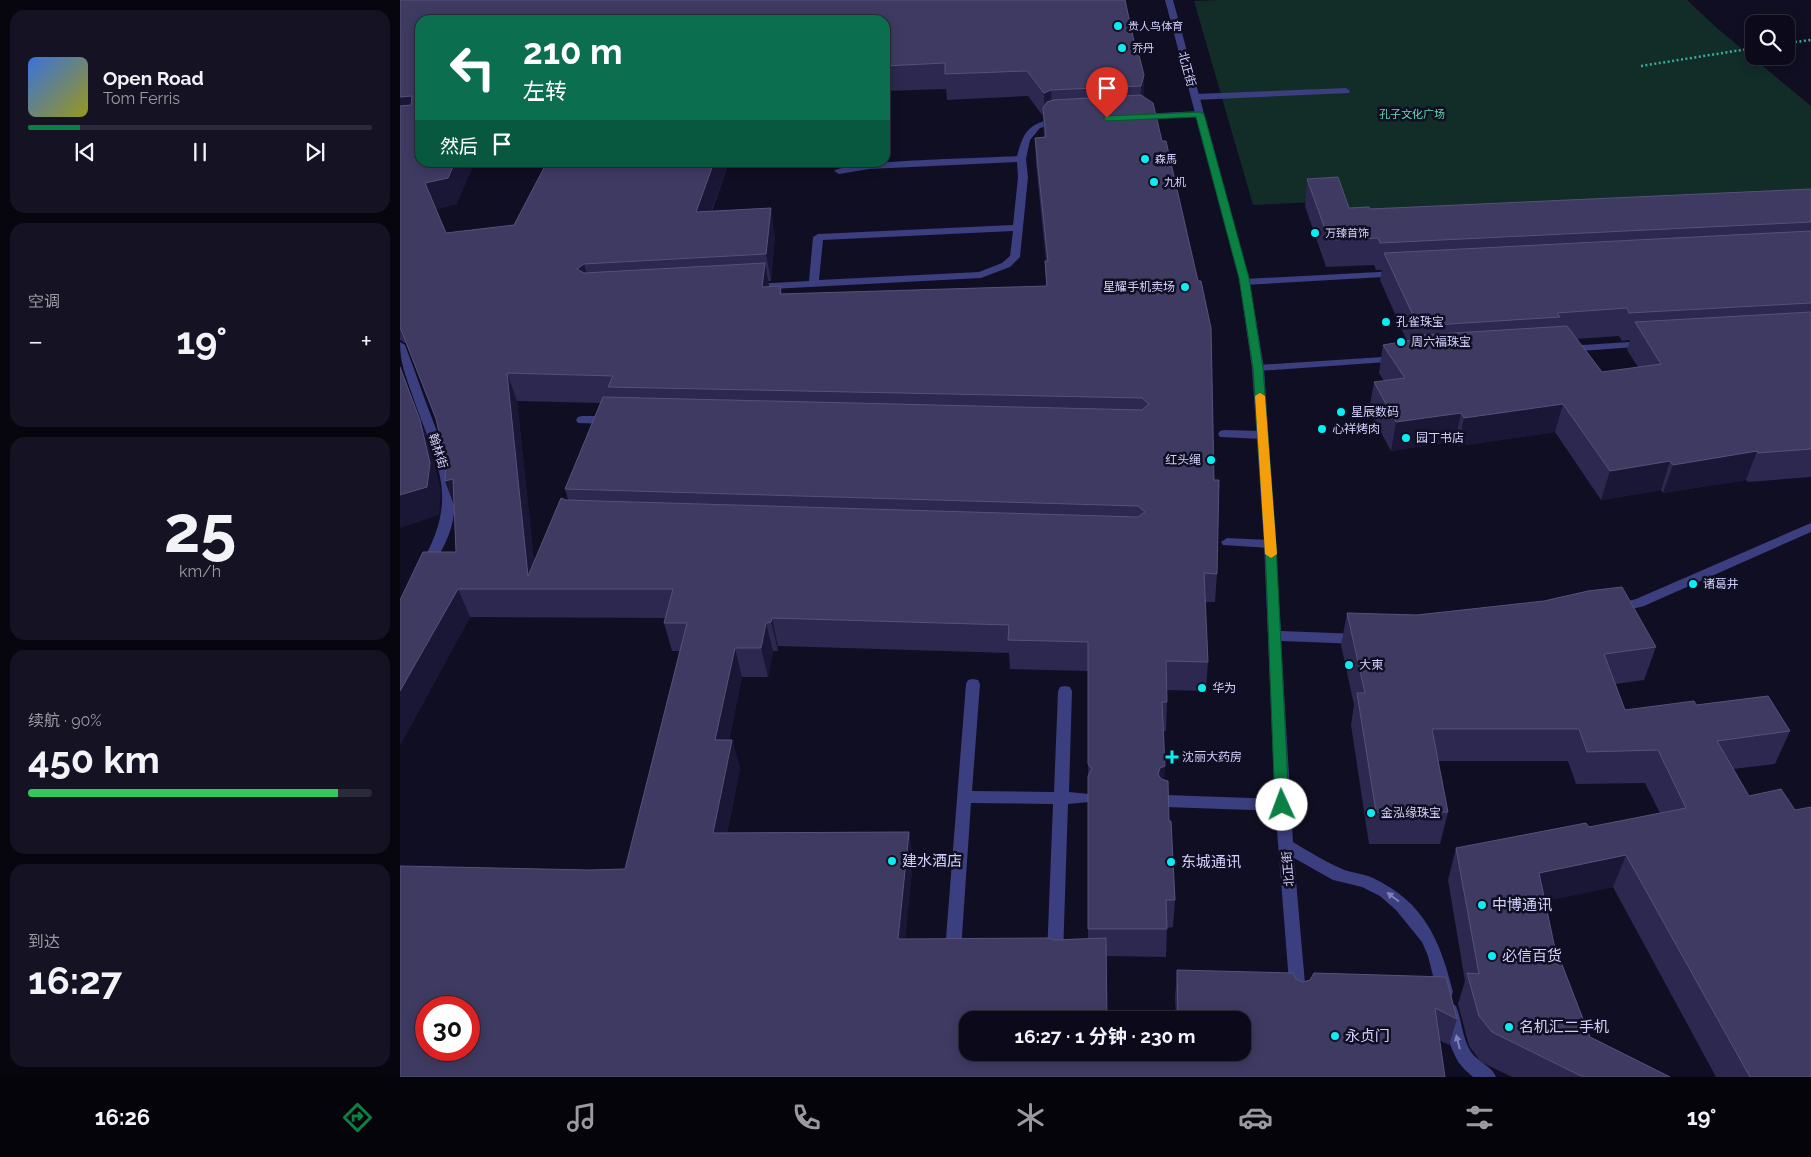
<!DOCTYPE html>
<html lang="zh">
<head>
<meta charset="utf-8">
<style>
  :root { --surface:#0c0a1a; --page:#151323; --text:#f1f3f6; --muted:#9a9aa2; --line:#2c2b39; --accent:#0b8043 }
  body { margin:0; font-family:Raleway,"Noto Sans SC",sans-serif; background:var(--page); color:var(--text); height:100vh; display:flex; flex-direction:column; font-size:19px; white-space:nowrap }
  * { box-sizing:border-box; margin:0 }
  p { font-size:16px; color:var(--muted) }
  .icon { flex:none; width:28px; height:28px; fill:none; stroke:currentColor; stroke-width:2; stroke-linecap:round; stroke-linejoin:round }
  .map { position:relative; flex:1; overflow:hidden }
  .sheet { display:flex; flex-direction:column; gap:10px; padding:10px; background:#07060e; width:400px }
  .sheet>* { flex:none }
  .hud { position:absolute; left:15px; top:15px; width:475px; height:152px; border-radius:15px; box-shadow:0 2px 12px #0003,0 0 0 1px var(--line); background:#0b6e4f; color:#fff; overflow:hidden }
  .fabs { position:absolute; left:1345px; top:15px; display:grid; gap:10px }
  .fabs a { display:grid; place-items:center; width:50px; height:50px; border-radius:10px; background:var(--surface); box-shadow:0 2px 12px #0003,0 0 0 1px var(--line); font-size:25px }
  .speed { position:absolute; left:15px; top:996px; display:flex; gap:10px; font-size:25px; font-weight:700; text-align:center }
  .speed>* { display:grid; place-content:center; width:65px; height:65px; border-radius:50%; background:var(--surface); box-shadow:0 2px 12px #0003,0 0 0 1px var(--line); line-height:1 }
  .speed .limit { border:8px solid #d22; background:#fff; color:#111 }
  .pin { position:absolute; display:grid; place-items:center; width:42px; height:42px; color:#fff; margin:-51px -21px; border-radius:50% 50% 50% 0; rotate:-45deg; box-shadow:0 0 5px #0007 }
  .pin .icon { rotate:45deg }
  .me { position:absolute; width:55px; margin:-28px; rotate:358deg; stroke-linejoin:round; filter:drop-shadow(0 0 4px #0008) }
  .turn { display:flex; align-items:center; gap:18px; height:105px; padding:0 25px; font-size:22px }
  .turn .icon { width:65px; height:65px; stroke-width:2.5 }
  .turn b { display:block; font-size:35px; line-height:42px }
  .then { display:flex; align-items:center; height:48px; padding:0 25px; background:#0003; gap:10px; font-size:19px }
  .big { font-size:38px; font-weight:700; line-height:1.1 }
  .sheet .widget { flex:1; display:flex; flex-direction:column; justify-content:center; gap:8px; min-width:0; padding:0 18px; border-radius:15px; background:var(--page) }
  .sheet .dial { align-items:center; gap:0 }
  .dial b { font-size:65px; line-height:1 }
  .song { display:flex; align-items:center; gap:15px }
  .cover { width:60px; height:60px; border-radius:8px; background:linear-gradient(135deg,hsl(220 70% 55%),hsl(60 70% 35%)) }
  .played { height:5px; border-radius:2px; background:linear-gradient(90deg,var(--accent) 15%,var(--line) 15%) }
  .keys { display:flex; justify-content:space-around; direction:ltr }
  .heat { display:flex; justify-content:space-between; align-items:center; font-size:28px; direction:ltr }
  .charge { height:8px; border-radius:4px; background:linear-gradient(90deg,#34c759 90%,var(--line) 0) }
  .trip { position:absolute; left:559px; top:1011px; width:292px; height:50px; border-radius:15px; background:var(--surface); box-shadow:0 2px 12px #0003,0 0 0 1px var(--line); font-weight:700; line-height:50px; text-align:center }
  .tab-bar { display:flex; height:80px; justify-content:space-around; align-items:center; background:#05040a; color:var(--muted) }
  .tab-bar .icon { width:35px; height:35px }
  .tab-bar .active { color:var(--accent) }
  .tab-bar b { font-size:22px; color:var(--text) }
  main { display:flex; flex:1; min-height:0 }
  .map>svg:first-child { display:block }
  .green { fill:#122c28 }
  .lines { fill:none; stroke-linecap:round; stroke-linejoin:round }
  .path { stroke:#33b09d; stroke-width:2.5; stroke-dasharray:2 2.5; stroke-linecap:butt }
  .service { fill:#3b3e7f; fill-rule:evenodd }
  .pedestrian { fill:#3b3e7f; fill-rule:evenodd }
  .minor { fill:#3b3e7f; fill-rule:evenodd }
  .wall { fill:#2c284f; fill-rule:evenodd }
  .shaded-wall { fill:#1a1635 }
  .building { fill:#3e3a62; stroke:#55527a; fill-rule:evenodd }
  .oneway { fill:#7f80b8 }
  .route { fill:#0b8043; stroke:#07532c }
  .slow { fill:#f59e0b }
  .poi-dot { fill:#09eef2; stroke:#100e22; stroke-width:2 }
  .labels { text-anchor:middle; stroke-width:5; stroke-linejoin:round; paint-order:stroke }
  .far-poi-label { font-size:11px; fill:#d2d1fd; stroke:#100e22; text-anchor:start }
  .far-park-label { font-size:11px; fill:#60dbb1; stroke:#100e22 }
  .street-label { font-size:12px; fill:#d2d1fd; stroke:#100e22 }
  .poi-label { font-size:12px; fill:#d2d1fd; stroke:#100e22; text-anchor:start }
  .near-poi-label { font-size:15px; fill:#d2d1fd; stroke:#100e22; text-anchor:start }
</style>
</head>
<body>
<main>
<section class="sheet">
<div class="widget">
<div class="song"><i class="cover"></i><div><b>Open Road</b><p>Tom Ferris</p></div></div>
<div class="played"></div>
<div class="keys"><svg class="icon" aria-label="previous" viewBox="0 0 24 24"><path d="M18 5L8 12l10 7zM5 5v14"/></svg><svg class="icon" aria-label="pause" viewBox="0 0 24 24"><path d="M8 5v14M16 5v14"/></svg><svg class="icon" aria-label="next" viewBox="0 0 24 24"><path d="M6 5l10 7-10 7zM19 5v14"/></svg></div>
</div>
<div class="widget"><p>空调</p>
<div class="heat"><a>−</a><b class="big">19°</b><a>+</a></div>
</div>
<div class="widget dial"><b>25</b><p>km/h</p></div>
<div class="widget"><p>续航 · 90%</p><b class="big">450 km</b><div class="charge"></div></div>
<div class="widget"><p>到达</p><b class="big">16:27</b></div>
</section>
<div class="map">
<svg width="1411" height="1077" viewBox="0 0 1411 1077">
  <rect width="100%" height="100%" fill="#100e22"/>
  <polygon class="green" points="820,0 1287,0 1318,29 1411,106 1411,210 948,231 937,201 853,205 794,1"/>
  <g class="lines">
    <g class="path">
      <polyline points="1386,43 1411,40"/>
      <polyline points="1241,66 1354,48"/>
    </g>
    <g class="service">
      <polygon points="800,111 804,114 803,116 739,120 735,117 739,114"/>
      <path d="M660,117L665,120L663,122L640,128L630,140L626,159L628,177L620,257L610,267L581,278L352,290L347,287L352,284L409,281L413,237L418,234L613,225L618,177L617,162L469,169L439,174L434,171C448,160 590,158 617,156C625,126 631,124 660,117ZM613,231L610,256L602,263L579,272L419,280L423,240Z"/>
      <polygon points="997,271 1002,274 1001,276 844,285 839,282 844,279"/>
      <polygon points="1245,341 1250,344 1249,346 1167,352 1162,349 1167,346"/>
      <polygon points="998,356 1004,359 1002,361 858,371 852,368 858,365"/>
      <polygon points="182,416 209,416 215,420 209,424 178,423 176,420 178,417"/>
      <polygon points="824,430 863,431 869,435 863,439 820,437 818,434 820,431"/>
      <polygon points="827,538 870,540 876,544 870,548 823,545 821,542"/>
      <polygon points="573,679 578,680 580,684 572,791 654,792 658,691 660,687 665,686 670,687 672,691 669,792 689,794 691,798 689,802 668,804 663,956 661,961 655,963 649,961 647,956 653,804 571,803 561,951 559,956 553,958 547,956 545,951 566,684 568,680"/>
      <polygon points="766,795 882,799 887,801 889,805 887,809 882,811 766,807 761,805 759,801 761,797"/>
    </g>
    <g class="pedestrian">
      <polygon points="946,88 950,91 949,93 795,100 791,97 795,94"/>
      <path d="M0,342L5,345C15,370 23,396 33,421C44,450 59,481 54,513C52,534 41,552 31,569H21L20,566C61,495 37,467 13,397C6,376 0,364 0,342Z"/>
    </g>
    <g class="minor">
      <path d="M765,0H773L849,278L864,368L881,631L960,634L965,636L967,639L965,642L960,644L881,641L893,842C908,851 924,861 940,868C950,873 962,873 973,878C1024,902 1040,940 1053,992L1051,997L1045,999L1039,997L1037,992L1028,956L1022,942L996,910L980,896L962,887L933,880L894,858L906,995L904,1000L898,1002L892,1000L890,995L875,805L864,544L852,368L839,278Z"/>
      <polygon points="1411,523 1411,532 1244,606 1217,613 1212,611 1210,608 1212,605 1236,599"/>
      <path d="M1050,1003L1056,1006C1062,1020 1062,1038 1071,1052C1078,1062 1092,1066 1096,1077H1073C1068,1073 1063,1068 1059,1063C1052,1052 1039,1018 1044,1006Z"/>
    </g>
  </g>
  <g class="wall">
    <path d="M0,0H725L744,97L814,480L817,574L815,602H805L808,662L806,691L767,690V702L766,731H763L764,780L769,821L775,900L773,927L767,928L766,957L706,956L568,1052H842V1020H776L775,997L777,970L896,979L903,982L1046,977L1057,1019L1049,1045L1039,1040L1045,1077H0L190,870L225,869L280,651H272L264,623L265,618L70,617L0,745L56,552L54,504L45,481L46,462L36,419L7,344L0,340ZM20,20H485V91L546,89L547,100L628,96L643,116L644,137L635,138L636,164L646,261H645L646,286L382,294L381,286L369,287L368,281H371L375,235L312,211L329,162L114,225L46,233L36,209L57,204ZM117,401L201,403L165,489L168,500H166L134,562ZM378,646L609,653L610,669L688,671V938L654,940L505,939L513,860L509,832L327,833L340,768L332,740H329L342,677H368L373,651H378Z"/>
    <path d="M907,179L949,208L970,209L1411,189V477L1348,482L1346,480L1263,493L1261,490L1201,500L1155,432L1058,446L1055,441L991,451L969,410L974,382L984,381L979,373L983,345L1007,341L980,280L982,270H976L974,265L926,267L905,206ZM1219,336L1222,341L1230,340L1227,350L1238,367L1202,372L1176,339Z"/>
    <polygon points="947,613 1256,647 1244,680 1215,684 1225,710 1296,705 1390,731 1375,764 1333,769 1411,1077 1316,1077 1213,887 1145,901 1154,944 1190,1037 1270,1077 1112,1077 1081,1062 1069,1046 1058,1004 1065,981 1048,880 1056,848 1189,827 1260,813 1245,783 1176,784 1168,761 1038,761 1048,812 1040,844 969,844 951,725 954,705 941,645"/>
  </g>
  <g class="shaded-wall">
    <polygon points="744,75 744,101 740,112 741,86"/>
    <polygon points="651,90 652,116 645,118 644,93"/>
    <polygon points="12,96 20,118 0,124 0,97"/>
    <polygon points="55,162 75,162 57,204 35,210 25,183"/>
    <polygon points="314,162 329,162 301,239 296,212"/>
    <polygon points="371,208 375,235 371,281 366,254"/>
    <polygon points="365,263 370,291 362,287"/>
    <polygon points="184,264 192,291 177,269"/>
    <polygon points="0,365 31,449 41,491 39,515 0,528"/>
    <polygon points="107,373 117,401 137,589 128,576"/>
    <polygon points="1163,404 1155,432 1058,446 1064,418"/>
    <polygon points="1061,413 1055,441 991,451 996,422"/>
    <polygon points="1357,451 1346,480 1263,493 1273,465"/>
    <polygon points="1270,461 1261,490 1201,500 1210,471"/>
    <polygon points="53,479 56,510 45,481"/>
    <polygon points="58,589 70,617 0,745 0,691"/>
    <polygon points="372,618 378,646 378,651 371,622"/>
    <polygon points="366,623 373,651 368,677 361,648"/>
    <polygon points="335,648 342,677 323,768 315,740"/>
    <polygon points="332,740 340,768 321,861 313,833"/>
    <polygon points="765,766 764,794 758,774 760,768"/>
    <polygon points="509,832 513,860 503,966 498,939"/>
    <polygon points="1226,855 1213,887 1128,905 1139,873"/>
  </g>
  <g class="building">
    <path d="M0,0H725L737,55H739L744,75L741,86L651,90L644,93L627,71L545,74V63L485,66V20H20V162H55L48,178L25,183L46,233L114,225L147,162H314L296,212L371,208L366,254L184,264L177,269L184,273L365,263L362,287L381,286L380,294L647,286L645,261H648L635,138L646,137L643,108L647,102L653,100L741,95L753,103L762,141H766L798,281H801L811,328L814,480H819L817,574L804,573L808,662L766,661L767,702H762L765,766L760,768L758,774L761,779L768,781L769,821H771L775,900H766L767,929H688V776L692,769L688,764V642L608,640L609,625L372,618L371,622L366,623L361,648H335L315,740H332L313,833L509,832L498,939L648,938L654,940L706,938L707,1020H568V1052H842V1020H778L777,970L893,973L896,979L903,982L910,980L914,973L1046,977L1057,1019L1035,1008L1045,1077H0V866L190,870L225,869L287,623H264L273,589H58L0,691V600L23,552H56L53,479L45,481L46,462L36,419L0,327V106L11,105L12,96L0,97ZM107,373L213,376L208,387L742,398L749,404L742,410L203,397L165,489L738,506L745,512L738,517L166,500L161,498L128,576ZM26,1008H69V1050H26Z"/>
    <polygon points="938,177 949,208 969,207 970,209 1411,189 1411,222 980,243 978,238 929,240 907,179"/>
    <polygon points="1411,231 1411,303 1229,313 1227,308 1157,313 1160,317 1018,326 984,253"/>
    <polygon points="1411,312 1411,449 1358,453 1357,451 1273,465 1270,461 1210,471 1163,404 1064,418 1061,413 996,422 974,382 1005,378 983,345 1023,338 1022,335 1167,326 1202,372 1261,364 1235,322"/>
    <polygon points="0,367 20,420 30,463 27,487 0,495"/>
    <polygon points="1222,587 1256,647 1204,654 1225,710 1294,701 1296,705 1368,696 1390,731 1317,741 1349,796 1381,789 1395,810 1411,807 1411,1077 1350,1077 1226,855 1139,873 1154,944 1190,1037 1270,1077 1183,1077 1092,1032 1079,1016 1067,973 1079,974 1056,848 1186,823 1189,827 1286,808 1258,750 1187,752 1179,729 1032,729 1048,812 976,812 957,693 965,693 947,613 1017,615 1144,601 1188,591"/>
  </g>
  <defs><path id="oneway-solid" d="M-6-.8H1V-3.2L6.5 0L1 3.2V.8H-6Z" transform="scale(1.25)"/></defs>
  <g class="oneway">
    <use href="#oneway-solid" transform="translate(993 897) rotate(-143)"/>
    <use href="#oneway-solid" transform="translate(1058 1042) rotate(-104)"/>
  </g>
  <polygon class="route" points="800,112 804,114 849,278 863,368 876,544 889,805 887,809 882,810 877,809 875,805 865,544 853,368 839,278 796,117 707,121 703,118 707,116"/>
  <polygon class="slow" points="860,393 865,396 877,554 871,558 865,554 855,396"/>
  <g class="poi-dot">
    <circle cx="718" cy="26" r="5"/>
    <circle cx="722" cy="48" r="5"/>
    <circle cx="745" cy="159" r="5"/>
    <circle cx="754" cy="182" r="5"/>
    <circle cx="915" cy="233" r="5"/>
    <circle cx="785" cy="287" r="5"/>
    <circle cx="986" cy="322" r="5"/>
    <circle cx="1001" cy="342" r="5"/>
    <circle cx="941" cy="412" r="5"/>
    <circle cx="922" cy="429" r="5"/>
    <circle cx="1006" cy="438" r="5"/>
    <circle cx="811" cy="460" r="5"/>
    <circle cx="1293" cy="584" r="5"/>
    <circle cx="949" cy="665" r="5"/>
    <circle cx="802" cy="688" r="5"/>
    <path d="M769.5 749.5h5v5h5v5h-5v5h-5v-5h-5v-5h5z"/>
    <circle cx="971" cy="813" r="5"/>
    <circle cx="492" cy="861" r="5"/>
    <circle cx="771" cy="862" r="5"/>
    <circle cx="1082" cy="905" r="5"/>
    <circle cx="1092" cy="956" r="5"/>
    <circle cx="1109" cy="1027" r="5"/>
    <circle cx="935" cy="1036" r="5"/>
  </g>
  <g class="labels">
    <g class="far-poi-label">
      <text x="728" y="30">贵人鸟体育</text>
      <text x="732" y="52">乔丹</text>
      <text x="755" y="163">森馬</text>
      <text x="764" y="186">九机</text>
      <text x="925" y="237">万臻首饰</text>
    </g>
    <g class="far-park-label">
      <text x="1012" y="118">孔子文化广场</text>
    </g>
    <g class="street-label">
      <text transform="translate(787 69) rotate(75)" y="4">北正街</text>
      <text transform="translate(38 451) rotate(72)" y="4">翰林街</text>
      <text transform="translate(888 869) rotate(-95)" y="4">北正街</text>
    </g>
    <g class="poi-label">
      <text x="775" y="291" text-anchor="end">星耀手机卖场</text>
      <text x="996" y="326">孔雀珠宝</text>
      <text x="1011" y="346">周六福珠宝</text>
      <text x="951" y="416">星辰数码</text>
      <text x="932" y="433">心祥烤肉</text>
      <text x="1016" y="442">园丁书店</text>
      <text x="801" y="464" text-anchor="end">红头绳</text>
      <text x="1303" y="588">诸葛井</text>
      <text x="959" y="669">大東</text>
      <text x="812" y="692">华为</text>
      <text x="782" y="761">沈丽大药房</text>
      <text x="981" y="817">金泓缘珠宝</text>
    </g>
    <g class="near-poi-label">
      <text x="502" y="866">建水酒店</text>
      <text x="781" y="867">东城通讯</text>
      <text x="1092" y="910">中博通讯</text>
      <text x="1102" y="961">必信百货</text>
      <text x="1119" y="1032">名机汇二手机</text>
      <text x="945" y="1041">永贞门</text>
    </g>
  </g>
</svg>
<div class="fabs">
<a><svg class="icon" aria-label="search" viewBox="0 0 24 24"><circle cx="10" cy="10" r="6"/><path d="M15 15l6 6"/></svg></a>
</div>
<div class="speed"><div class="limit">30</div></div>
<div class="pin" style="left:707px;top:118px;background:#d93025"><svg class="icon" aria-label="arrive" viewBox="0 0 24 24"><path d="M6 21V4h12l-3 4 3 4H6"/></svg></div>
<svg class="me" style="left:882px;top:805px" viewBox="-20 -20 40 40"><circle r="19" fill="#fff"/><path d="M0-13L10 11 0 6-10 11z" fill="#0b8043"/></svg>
<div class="trip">16:27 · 1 分钟 · 230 m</div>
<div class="hud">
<div class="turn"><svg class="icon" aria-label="left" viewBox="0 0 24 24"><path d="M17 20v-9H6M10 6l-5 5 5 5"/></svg><div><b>210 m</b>左转</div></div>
<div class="then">然后<svg class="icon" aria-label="arrive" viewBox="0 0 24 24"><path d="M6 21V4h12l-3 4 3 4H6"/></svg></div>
</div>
</div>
</main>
<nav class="tab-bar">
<b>16:26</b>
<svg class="icon active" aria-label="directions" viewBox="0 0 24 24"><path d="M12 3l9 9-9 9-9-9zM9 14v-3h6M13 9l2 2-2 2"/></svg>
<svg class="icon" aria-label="music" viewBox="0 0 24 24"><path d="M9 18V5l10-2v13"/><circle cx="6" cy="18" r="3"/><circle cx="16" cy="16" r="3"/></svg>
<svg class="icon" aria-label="phone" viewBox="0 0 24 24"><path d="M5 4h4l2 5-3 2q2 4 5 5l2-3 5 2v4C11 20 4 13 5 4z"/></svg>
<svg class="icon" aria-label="climate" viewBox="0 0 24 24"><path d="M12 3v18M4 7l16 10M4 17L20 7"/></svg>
<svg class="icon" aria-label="car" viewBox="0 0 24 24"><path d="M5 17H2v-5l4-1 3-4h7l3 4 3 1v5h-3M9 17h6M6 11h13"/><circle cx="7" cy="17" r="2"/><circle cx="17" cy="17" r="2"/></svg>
<svg class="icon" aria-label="filters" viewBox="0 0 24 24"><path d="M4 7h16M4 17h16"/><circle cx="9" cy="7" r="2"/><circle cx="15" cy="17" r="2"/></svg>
<b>19°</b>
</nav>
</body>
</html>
